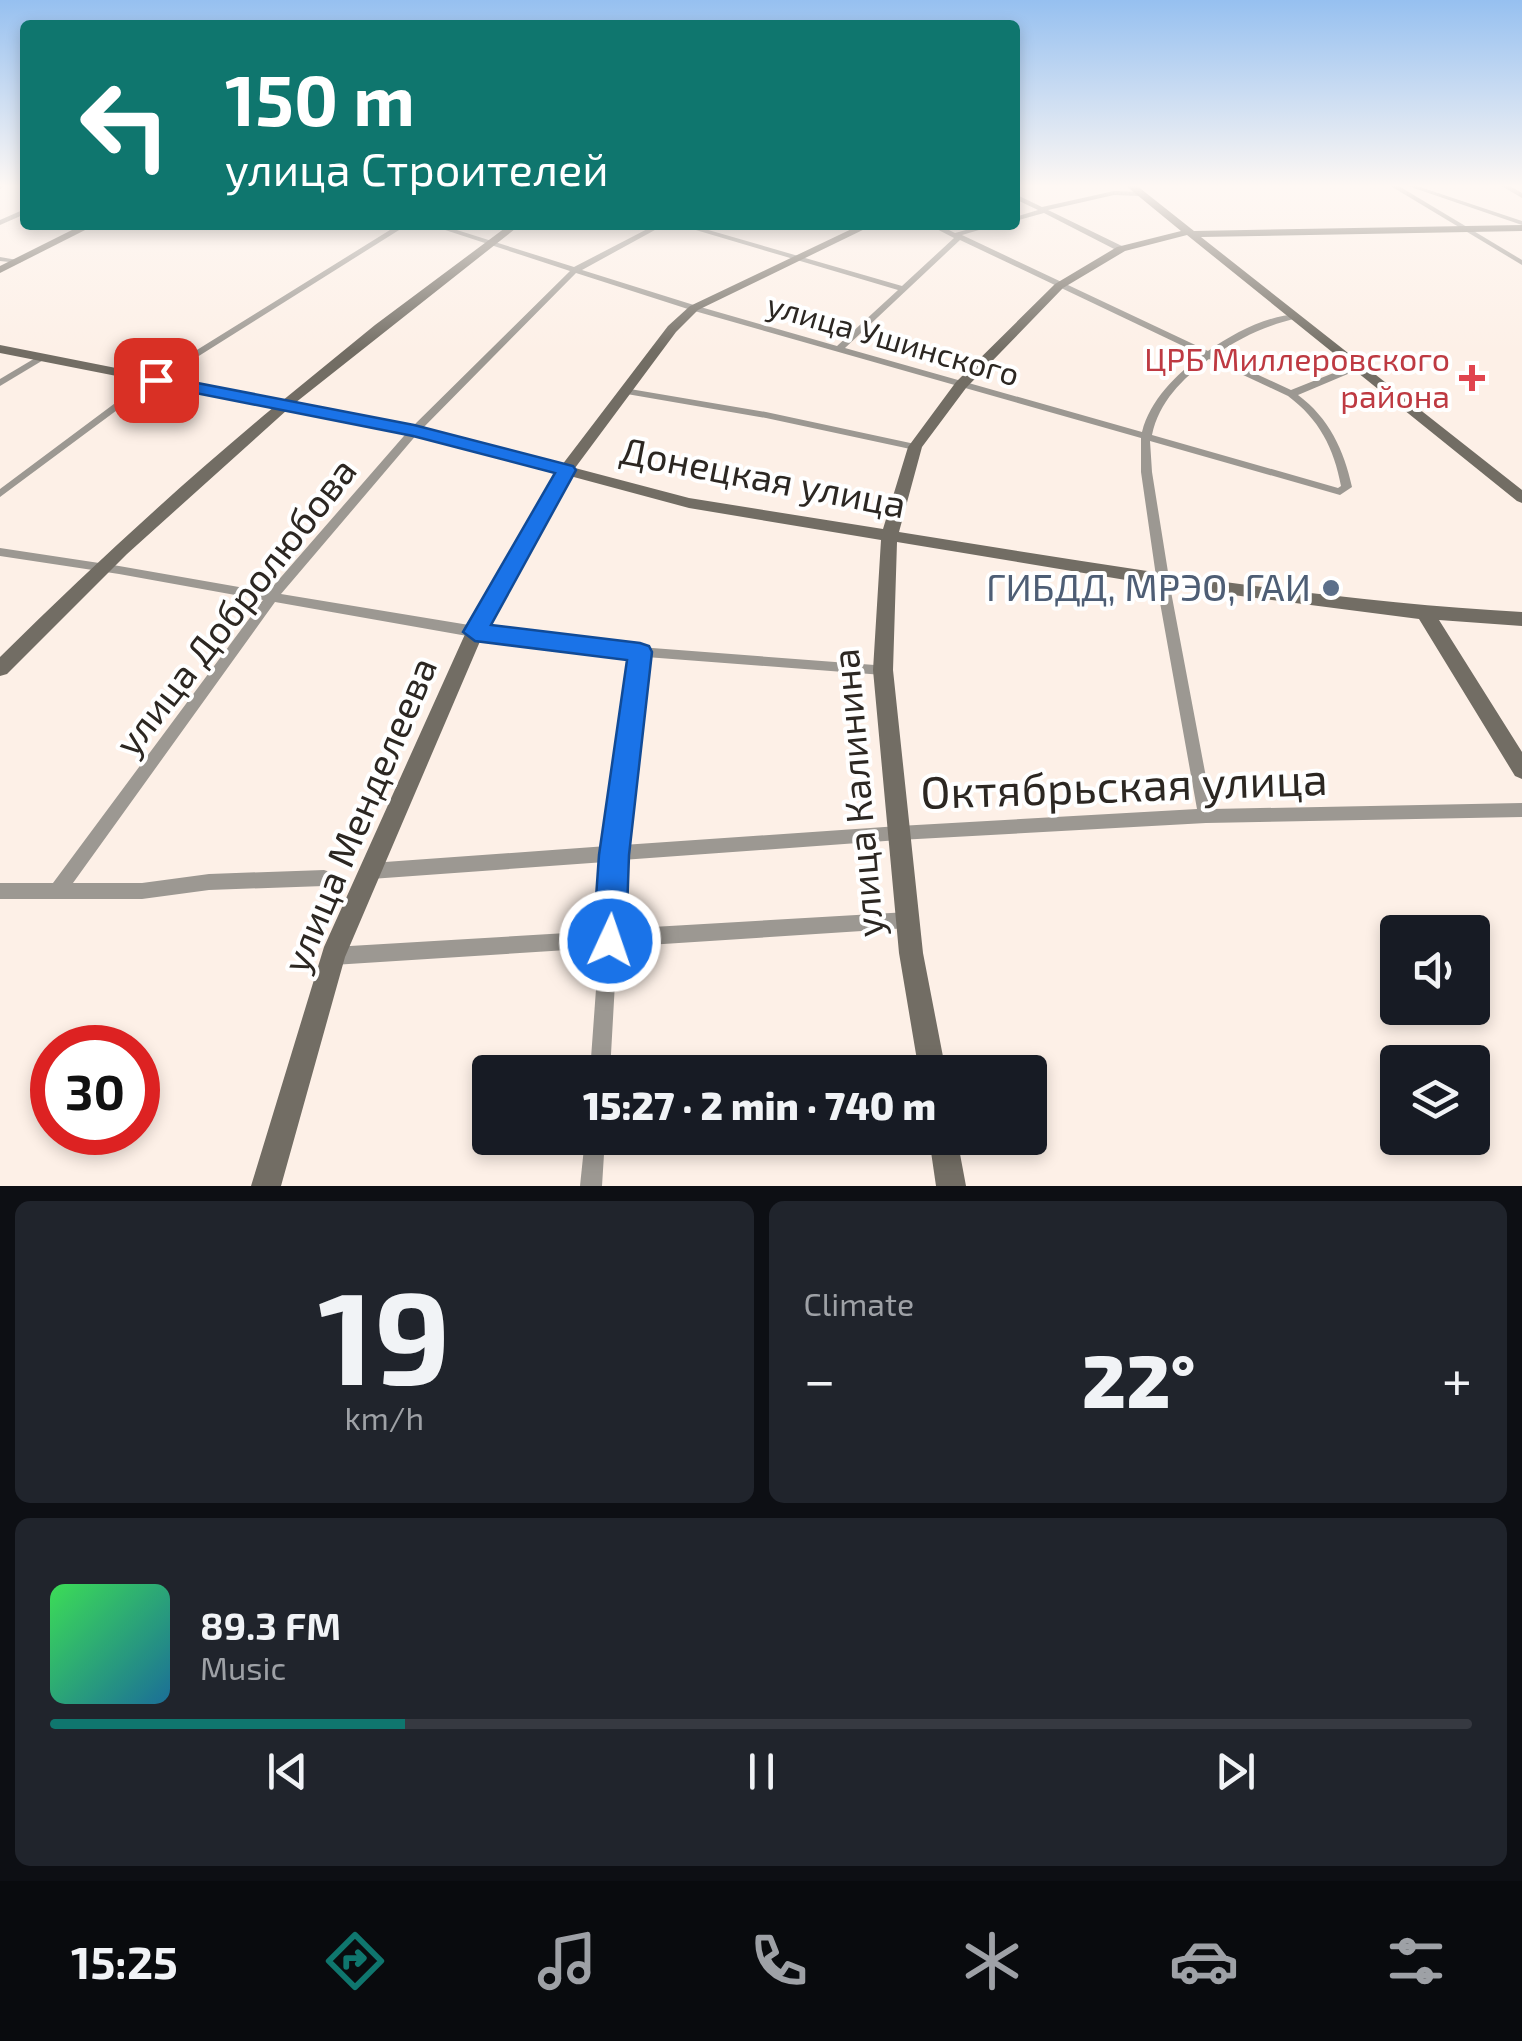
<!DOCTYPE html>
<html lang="en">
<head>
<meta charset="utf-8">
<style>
  :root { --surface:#171b24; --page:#20242c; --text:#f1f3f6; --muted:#9ea1a6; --line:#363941; --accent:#0f766e }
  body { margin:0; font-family:"Exo 2",sans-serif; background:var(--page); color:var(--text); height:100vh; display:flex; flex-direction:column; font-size:38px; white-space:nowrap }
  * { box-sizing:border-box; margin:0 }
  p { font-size:32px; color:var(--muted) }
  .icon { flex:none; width:55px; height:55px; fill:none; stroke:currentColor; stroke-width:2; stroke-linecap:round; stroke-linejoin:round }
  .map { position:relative; height:1186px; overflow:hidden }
  .drawer { display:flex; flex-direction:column; gap:15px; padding:15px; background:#0d0f14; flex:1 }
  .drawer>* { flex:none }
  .top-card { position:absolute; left:20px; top:20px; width:1000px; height:210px; border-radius:10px; box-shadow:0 5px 15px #0003; background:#0f766e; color:#fff; overflow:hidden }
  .buttons { position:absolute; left:1380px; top:915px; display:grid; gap:20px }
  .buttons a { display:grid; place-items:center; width:110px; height:110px; border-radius:10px; background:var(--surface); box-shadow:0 5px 15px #0003; font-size:50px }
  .speed { position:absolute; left:30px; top:1025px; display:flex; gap:20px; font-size:50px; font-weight:700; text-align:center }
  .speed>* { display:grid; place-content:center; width:130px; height:130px; border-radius:50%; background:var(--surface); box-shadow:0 5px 15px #0003; line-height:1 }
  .speed .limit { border:15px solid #d22; background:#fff; color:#111 }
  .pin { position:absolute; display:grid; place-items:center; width:85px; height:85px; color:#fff; margin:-42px; border-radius:20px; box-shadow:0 5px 15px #0006 }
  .me { position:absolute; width:110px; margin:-55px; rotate:3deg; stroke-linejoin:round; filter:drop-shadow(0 0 8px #0008) }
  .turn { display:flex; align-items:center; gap:35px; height:210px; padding:0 40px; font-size:45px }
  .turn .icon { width:130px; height:130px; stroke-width:2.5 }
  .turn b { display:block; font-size:70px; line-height:85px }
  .big { font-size:75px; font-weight:800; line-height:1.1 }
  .drawer .tile { flex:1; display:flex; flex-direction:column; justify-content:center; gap:15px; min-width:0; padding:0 35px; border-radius:15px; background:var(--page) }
  .drawer .dial { align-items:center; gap:0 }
  .dial b { font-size:130px; line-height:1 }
  .song { display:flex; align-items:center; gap:30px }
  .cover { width:120px; height:120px; border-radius:15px; background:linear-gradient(135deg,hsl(130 70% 55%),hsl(200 70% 35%)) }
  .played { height:10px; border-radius:5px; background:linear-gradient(90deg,var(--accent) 25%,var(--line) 25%) }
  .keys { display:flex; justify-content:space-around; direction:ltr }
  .heat { display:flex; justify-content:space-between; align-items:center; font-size:55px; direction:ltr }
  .drawer .tiles { flex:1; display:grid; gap:15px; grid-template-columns:1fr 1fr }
  .tile:last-child { grid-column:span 2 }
  .trip { position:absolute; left:472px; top:1055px; width:575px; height:100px; border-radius:10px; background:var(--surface); box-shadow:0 5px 15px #0003; font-weight:800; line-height:100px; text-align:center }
  .dock { display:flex; height:160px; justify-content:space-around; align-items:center; background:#090b0e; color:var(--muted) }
  .dock .icon { width:70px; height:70px }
  .dock .active { color:var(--accent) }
  .dock b { font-size:45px; color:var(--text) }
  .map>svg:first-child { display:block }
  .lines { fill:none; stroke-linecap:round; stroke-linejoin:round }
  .street { fill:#9c9892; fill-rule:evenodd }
  .secondary { fill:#726d64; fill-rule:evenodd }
  .route { fill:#1a73e8; stroke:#114b97; stroke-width:2.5 }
  .health-dot { fill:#e0444e; stroke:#fff; stroke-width:4 }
  .service-dot { fill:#5c6f8a; stroke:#fff; stroke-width:4 }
  .labels { text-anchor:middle; stroke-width:8; stroke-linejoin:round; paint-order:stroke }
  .far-street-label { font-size:32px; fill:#2c2722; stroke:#fff }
  .far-health-label { font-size:32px; fill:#be3a42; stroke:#fff; text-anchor:end }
  .street-label { font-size:38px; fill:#2c2722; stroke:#fff }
  .service-label { font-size:38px; fill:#4e5e75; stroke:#fff; text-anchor:end }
  .near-street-label { font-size:45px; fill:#2c2722; stroke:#fff }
</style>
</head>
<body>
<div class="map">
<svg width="1522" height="1186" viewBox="0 0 1522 1186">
  <rect width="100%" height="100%" fill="#fdf0e7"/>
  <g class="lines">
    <g class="street">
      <polygon points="0,185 7,185 0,189"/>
      <polygon points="1389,185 1397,185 1522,260 1522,265"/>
      <polygon points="1405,185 1414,185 1522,221 1522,225"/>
      <polygon points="1500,185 1508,185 1522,193 1522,198"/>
      <polygon points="1114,191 1140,192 1143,194 1140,196 1114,195 1048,210 1124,247 1124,251 1118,251 1044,213 1015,221 1015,217 1038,210 1015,199 1015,194 1042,207"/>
      <polygon points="25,209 25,214 0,225 0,220"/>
      <polygon points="398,225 407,225 140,393 0,497 0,489 134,389"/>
      <path d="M430,225H441L574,267L655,225H664L582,270L697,306L837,346L898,290L679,225H691L902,286L954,238L929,225H939L955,233L984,225H996L962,235L1208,351C1234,333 1265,316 1298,314V318C1267,325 1241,337 1215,355L1291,390L1356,364H1362V368L1298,395C1329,418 1344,450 1352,487L1340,495L1150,441L1152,472L1172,597L1212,809L1522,803V817L1206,823L899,840L622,860L618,929L908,912L914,914L917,920L914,926L908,928L617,947L610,1072H590L599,948L333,965L327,962L324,956L327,950L333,947L600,931L605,862L371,879L365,877L363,871L365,865L371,863L607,846L633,656L473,637L275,602L73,883H142L209,874L324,870L330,872L332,878L330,884L324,886L209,890L142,899H0V883H53L263,600L119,574L0,556V548L119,566L268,592L410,429L570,271ZM960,240L1202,355C1176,375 1150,400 1142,432L845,348ZM576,273L691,310L1141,438V472L1159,597L1197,809L899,826L623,845L646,657L883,675L888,674L890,670L888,666L626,646L524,634L281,594L418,433ZM1209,359L1288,396C1319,419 1334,448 1341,486L1338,488L1152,435C1159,402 1182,379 1209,359Z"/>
      <polygon points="0,257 23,261 19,263 0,261"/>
      <polygon points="42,354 45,355 45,359 0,386 0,379"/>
      <polygon points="624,388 766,412 915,444 920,447 915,450 766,418 621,393 621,389"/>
      <polygon points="585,1138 605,1138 602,1186 580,1186"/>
    </g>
    <g class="secondary">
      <path d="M1125,185H1136L1194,231L1522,225V231L1201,237L1522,490V503L1517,501L1187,235L1125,251L1063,288L966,388L922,447L899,532C1106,565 1313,600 1522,612V626L1439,620L1522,752V779L1515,776L1419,619L1162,586L897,542L893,670L923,953L946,1072H919L899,953L873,670L881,540L689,508L570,476L484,632L345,957L281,1186H251L324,947L466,632L557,473L413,435L287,410L127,554L7,674L0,676V657C88,570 179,486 274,407L0,353V345L282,401L375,325L509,225H520L295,403L414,427L562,465L668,326L690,306L860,225H873L698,310L676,332L575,468L689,498L883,529L908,447L956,382L1055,284L1117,247L1181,231Z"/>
      <polygon points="82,225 95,225 0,273 0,266"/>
      <polygon points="929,1138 957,1138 966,1186 936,1186"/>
    </g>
  </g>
  <linearGradient id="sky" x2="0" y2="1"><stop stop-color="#96c0f0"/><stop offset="0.53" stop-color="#fef8f4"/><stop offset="1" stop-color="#fef8f4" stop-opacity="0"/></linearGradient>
  <rect width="1522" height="351" fill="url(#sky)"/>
  <polygon class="route" points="156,375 414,425 573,466 576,470 491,625 640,643 649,646 652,652 629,855 626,941 621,953 610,957 598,953 593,941 599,855 627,660 475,641 463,632 555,473 413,436 150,384 150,376"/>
  <path class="health-dot" d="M1467 363h10v10h10v10h-10v10h-10v-10h-10v-10h10z"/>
  <circle class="service-dot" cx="1331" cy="588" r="10"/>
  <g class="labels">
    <g class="far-street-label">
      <text transform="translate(893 340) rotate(16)" y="11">улица Ушинского</text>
    </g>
    <g class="far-health-label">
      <text x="1450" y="371">ЦРБ Миллеровского<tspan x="1450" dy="37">района</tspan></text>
    </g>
    <g class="street-label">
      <text transform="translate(763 478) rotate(11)" y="13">Донецкая улица</text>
      <text transform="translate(236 607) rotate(-52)" y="13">улица Добролюбова</text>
      <text transform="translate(858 793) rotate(-95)" y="13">улица Калинина</text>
      <text transform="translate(360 815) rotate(-67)" y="13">улица Менделеева</text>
    </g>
    <g class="service-label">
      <text x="1311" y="601">ГИБДД, МРЭО, ГАИ</text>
    </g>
    <g class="near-street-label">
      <text transform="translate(1124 786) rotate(-2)" y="16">Октябрьская улица</text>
    </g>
  </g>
</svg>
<div class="buttons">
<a><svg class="icon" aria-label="sound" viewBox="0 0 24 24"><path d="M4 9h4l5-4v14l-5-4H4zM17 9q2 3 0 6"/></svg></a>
<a><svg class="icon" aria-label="layers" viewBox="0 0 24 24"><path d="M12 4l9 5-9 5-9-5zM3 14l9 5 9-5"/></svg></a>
</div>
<div class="speed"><div class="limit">30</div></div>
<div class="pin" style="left:156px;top:380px;background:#d93025"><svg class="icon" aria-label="arrive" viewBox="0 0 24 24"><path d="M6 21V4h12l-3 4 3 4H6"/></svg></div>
<svg class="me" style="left:610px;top:941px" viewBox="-20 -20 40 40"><circle r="17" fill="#1a73e8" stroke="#fff" stroke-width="3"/><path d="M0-11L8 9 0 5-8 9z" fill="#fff"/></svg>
<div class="trip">15:27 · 2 min · 740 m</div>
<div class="top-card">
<div class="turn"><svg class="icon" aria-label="left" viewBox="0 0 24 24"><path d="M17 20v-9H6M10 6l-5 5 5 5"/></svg><div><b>150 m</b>улица Строителей</div></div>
</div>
</div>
<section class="drawer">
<div class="tiles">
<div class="tile dial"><b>19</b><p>km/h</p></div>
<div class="tile"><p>Climate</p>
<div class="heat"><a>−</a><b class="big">22°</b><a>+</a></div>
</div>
<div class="tile">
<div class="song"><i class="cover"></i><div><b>89.3 FM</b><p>Music</p></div></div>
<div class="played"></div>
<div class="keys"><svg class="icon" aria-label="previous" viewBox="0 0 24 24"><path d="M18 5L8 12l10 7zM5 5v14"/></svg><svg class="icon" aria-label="pause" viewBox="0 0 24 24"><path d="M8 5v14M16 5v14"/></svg><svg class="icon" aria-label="next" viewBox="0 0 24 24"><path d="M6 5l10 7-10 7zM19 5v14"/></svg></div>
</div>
</div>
</section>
<nav class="dock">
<b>15:25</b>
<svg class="icon active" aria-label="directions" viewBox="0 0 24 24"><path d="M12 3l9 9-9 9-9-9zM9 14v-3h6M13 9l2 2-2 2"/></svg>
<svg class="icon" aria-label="music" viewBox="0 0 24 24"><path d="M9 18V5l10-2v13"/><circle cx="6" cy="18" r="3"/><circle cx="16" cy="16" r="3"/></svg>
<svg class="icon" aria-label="phone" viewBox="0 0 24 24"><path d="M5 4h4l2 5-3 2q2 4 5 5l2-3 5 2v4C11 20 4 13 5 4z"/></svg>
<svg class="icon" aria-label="climate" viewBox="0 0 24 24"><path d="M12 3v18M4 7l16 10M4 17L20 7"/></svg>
<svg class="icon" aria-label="car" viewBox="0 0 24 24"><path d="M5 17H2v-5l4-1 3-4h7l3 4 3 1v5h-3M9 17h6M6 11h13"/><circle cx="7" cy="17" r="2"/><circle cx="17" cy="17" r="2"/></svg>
<svg class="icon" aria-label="filters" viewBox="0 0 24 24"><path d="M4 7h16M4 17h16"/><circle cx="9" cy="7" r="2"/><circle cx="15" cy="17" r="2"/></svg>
</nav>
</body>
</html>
